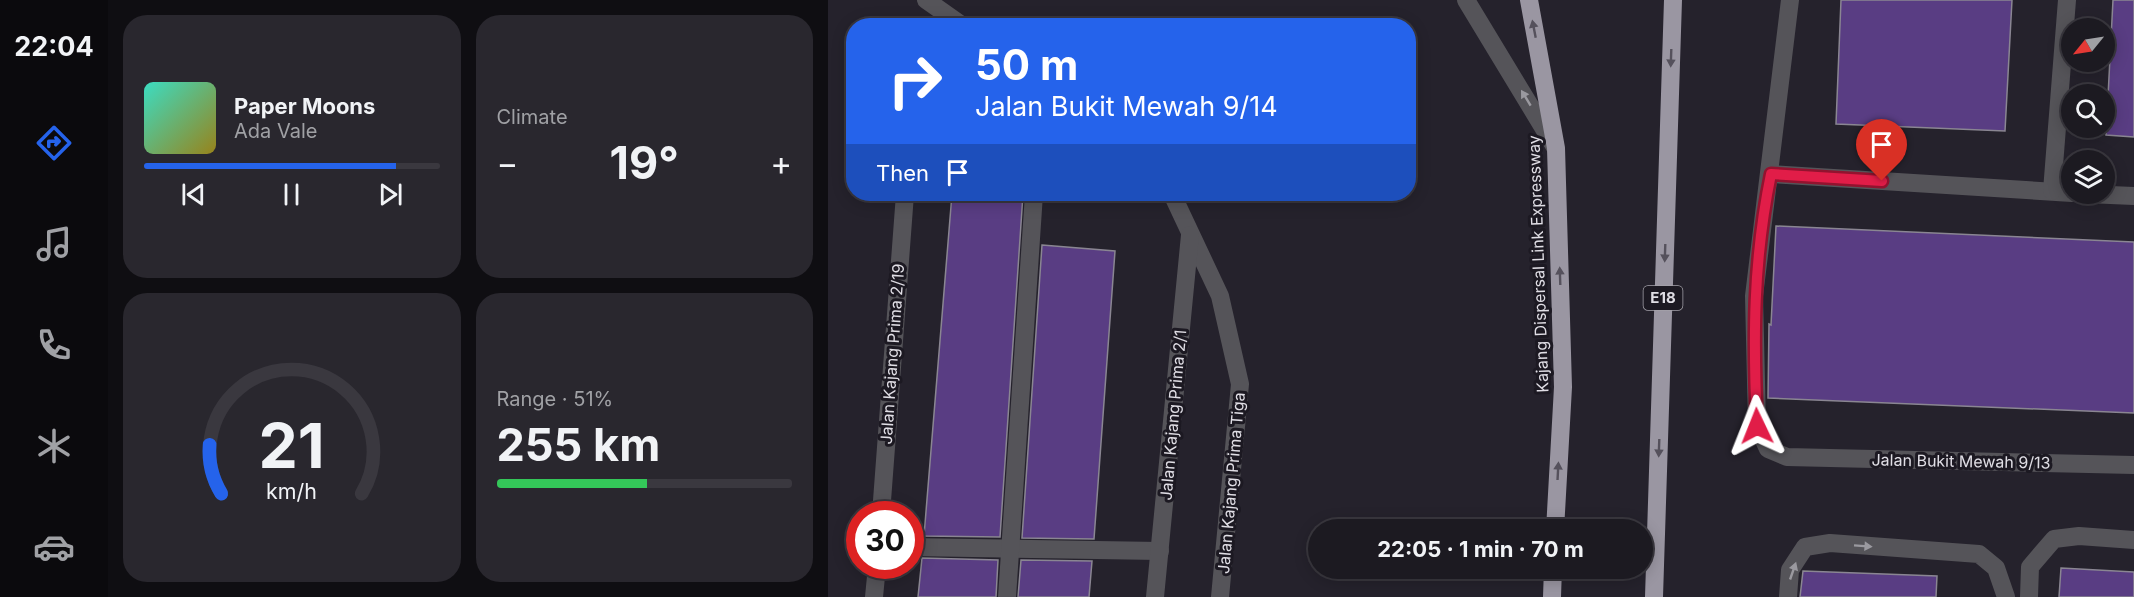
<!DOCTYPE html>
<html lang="en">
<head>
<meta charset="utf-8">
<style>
  :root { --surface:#1c1a21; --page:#29272e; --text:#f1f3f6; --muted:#a0a1a5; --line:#3a383f; --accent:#2563eb }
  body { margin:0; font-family:Inter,sans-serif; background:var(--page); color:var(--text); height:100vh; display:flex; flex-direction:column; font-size:22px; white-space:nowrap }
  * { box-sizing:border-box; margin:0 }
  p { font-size:20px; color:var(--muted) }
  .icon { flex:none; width:33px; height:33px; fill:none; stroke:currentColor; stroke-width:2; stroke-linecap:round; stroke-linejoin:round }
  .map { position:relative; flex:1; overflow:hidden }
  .side { display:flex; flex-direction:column; gap:15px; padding:15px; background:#0f0e12; width:720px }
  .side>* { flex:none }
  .hud { position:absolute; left:18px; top:18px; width:570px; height:183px; border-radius:24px; box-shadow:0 3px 15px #0003,0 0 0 2px var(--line); background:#2563eb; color:#fff; overflow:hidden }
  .needle { width:39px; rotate:240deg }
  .buttons { position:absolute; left:1233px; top:18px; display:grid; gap:12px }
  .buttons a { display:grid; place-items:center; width:54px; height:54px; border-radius:50%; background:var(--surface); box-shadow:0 3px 15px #0003,0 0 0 2px var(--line); font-size:30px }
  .speed { position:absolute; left:18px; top:501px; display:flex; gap:12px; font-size:30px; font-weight:700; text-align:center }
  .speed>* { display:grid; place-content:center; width:78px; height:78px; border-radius:50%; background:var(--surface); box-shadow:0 3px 15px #0003,0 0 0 2px var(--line); line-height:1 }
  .speed .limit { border:9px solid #d22; background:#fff; color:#111 }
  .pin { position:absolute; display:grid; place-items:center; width:51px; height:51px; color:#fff; margin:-62px -26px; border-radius:50% 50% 50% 0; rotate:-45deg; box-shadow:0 0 6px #0007 }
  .pin .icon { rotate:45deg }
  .me { position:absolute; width:66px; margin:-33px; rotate:358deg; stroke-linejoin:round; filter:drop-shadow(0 0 4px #0008) }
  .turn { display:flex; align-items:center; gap:21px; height:126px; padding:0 30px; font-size:27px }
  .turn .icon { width:78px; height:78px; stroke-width:2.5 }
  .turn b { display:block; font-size:42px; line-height:51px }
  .then { display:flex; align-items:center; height:57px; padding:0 30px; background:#0003; gap:12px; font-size:22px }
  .big { font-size:45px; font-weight:700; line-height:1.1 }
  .side .card { flex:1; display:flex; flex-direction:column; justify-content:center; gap:9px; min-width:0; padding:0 21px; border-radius:24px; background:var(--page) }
  .side .dial { align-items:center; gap:0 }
  .dial svg { height:156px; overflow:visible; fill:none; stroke:var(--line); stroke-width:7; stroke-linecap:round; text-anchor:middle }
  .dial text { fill:var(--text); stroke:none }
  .song { display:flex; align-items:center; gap:18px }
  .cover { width:72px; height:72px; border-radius:9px; background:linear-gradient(135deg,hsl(170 70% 55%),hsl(50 70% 35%)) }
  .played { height:6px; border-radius:3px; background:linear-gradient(90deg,var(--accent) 85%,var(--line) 85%) }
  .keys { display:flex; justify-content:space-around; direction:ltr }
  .heat { display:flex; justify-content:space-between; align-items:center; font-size:33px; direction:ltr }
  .charge { height:9px; border-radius:4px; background:linear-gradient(90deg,#34c759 51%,var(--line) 0) }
  .side .tiles { flex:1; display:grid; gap:15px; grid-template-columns:repeat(2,1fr) }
  .trip { position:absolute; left:480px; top:519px; width:345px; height:60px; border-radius:30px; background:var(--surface); box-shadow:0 3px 15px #0003,0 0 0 2px var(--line); font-weight:700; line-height:60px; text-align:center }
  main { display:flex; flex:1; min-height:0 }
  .tabs { display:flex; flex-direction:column; width:108px; justify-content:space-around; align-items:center; background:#0b0a0d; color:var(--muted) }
  .tabs .icon { width:42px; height:42px }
  .tabs .current { color:var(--accent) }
  .tabs b { font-size:27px; color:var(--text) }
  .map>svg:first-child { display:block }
  .building { fill:#593d83; stroke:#8a8692; stroke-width:1.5 }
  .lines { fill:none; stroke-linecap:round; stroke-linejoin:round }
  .lane { stroke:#555459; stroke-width:18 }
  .street { stroke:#555459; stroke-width:18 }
  .highway { stroke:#9a96a2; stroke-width:18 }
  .oneway { fill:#55515c }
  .oneway2 { fill:#9a999f }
  .route-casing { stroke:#92132f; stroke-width:15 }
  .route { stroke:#e11d48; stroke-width:10 }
  .labels { text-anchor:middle; stroke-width:6; stroke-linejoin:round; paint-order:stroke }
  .shield { fill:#1c1922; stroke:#a5a3aa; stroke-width:1.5 }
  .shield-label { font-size:15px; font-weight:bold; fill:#e0dee5 }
  .street-label { font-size:16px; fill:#e0dee5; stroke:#1c1922 }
</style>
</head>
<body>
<main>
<nav class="tabs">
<b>22:04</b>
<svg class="icon current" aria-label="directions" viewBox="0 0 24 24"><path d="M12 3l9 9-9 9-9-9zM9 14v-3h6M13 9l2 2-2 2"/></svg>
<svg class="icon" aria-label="music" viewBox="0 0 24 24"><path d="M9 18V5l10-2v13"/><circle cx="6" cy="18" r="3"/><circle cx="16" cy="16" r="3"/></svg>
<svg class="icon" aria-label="phone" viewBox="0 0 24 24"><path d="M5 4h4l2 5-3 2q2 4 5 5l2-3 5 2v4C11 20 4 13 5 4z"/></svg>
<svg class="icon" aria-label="climate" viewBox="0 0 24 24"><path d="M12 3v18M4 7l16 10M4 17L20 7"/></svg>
<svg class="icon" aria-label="car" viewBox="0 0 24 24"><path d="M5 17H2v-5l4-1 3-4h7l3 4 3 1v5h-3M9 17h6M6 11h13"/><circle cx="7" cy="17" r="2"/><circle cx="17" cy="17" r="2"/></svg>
</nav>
<section class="side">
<div class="tiles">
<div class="card">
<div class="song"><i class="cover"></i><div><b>Paper Moons</b><p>Ada Vale</p></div></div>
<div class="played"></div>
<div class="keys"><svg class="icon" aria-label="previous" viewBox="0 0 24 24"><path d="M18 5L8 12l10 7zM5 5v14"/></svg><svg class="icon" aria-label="pause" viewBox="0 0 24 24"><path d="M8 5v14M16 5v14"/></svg><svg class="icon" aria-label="next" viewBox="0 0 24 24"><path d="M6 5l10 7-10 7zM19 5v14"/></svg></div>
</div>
<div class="card"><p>Climate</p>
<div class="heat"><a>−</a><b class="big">19°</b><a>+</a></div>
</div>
<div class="card dial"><svg viewBox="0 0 100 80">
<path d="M14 69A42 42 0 1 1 86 69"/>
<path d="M14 69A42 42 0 0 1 8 44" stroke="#2563eb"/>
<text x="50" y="56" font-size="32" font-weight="700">21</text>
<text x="50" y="72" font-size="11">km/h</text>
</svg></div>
<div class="card"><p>Range · 51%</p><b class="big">255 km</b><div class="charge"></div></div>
</div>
</section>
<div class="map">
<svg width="1306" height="597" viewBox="0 0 1306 597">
  <rect width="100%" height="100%" fill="#25222c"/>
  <g class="building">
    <polygon points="1013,0 1184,0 1177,131 1008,124"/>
    <polygon points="1285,0 1306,0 1306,137 1278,135"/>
    <polygon points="124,194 195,194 172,537 96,536"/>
    <polygon points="948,226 1306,242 1306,413 940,398 941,324 943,325"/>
    <polygon points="214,245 287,251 266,539 194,538"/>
    <polygon points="94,558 170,560 168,597 90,597"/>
    <polygon points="193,560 264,561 261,597 190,597"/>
    <polygon points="1233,568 1306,572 1306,597 1231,597"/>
    <polygon points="975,571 1109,576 1108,597 972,597"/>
  </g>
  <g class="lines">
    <g class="lane">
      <polyline points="638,0 727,147"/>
      <polyline points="82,547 332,551"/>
      <polyline points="179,597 206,194"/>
    </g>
    <g class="street">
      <polyline points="98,0 135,26"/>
      <polyline points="962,0 926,296 929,425 940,449 959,457 1306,465"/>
      <polyline points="943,174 1244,193"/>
      <polyline points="1224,191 1239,0"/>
      <polyline points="344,194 392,296 412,384 392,597"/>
      <polyline points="1259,194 1306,196"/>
      <polyline points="53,514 77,194"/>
      <polyline points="46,597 49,566"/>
      <polyline points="327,597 362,235"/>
      <polyline points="960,597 962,570 977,547 1002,543 1151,554 1168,568 1178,597"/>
      <polyline points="1201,597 1202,567 1226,539 1251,536 1306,540"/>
    </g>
    <g class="highway">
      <polyline points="701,0 728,148 735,387 727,530"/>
      <polyline points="724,597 725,568"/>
      <polyline points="826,597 845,0"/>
    </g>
  </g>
  <defs><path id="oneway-solid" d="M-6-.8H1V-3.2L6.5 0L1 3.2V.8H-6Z" transform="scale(1.5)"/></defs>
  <g class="oneway">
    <use href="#oneway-solid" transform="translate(706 29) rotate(-101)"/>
    <use href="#oneway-solid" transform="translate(843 58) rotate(92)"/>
    <use href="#oneway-solid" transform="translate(837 253) rotate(92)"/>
    <use href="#oneway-solid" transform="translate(732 276) rotate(-92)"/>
    <use href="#oneway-solid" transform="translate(831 448) rotate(92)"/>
    <use href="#oneway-solid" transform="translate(730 471) rotate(-87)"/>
  </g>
  <g class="oneway2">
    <use href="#oneway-solid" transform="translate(698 98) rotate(-121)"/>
    <use href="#oneway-solid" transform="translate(1035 546) rotate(4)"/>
    <use href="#oneway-solid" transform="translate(965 571) rotate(-71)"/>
  </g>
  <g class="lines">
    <defs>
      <path id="route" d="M929,426C925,338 925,261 943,174L1054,181"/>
    </defs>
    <use href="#route" class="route-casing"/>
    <use href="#route" class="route"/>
  </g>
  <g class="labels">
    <rect class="shield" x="815.5" y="286" width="39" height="24" rx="4.5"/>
    <g class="shield-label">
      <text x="835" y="303">E18</text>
    </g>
    <g class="street-label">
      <text transform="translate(710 264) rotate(-92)" y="6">Kajang Dispersal Link Expressway</text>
      <text transform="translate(64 354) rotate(-86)" y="6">Jalan Kajang Prima 2/19</text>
      <text transform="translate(345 415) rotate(-85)" y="6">Jalan Kajang Prima 2/1</text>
      <text transform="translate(1133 461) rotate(1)" y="6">Jalan Bukit Mewah 9/13</text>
      <text transform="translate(403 483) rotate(-85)" y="6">Jalan Kajang Prima Tiga</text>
    </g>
  </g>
</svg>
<div class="buttons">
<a><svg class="needle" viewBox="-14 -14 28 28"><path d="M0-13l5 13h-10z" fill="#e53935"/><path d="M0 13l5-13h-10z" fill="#a0a1a5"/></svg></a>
<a><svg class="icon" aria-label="search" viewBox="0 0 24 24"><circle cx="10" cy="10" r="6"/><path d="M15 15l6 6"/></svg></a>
<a><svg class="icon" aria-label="layers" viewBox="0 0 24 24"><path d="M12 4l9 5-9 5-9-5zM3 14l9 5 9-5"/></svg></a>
</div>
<div class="speed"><div class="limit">30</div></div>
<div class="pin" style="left:1054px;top:181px;background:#d93025"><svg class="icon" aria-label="arrive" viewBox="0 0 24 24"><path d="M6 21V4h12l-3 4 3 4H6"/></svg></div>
<svg class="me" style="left:929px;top:426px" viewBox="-20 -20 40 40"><path d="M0-17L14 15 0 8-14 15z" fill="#e11d48" stroke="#fff" stroke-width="4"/></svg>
<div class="trip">22:05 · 1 min · 70 m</div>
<div class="hud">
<div class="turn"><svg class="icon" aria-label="right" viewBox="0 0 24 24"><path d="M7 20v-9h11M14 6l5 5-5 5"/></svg><div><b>50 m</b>Jalan Bukit Mewah 9/14</div></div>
<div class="then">Then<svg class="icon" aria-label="arrive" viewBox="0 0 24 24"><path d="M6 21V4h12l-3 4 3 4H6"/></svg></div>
</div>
</div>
</main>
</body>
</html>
